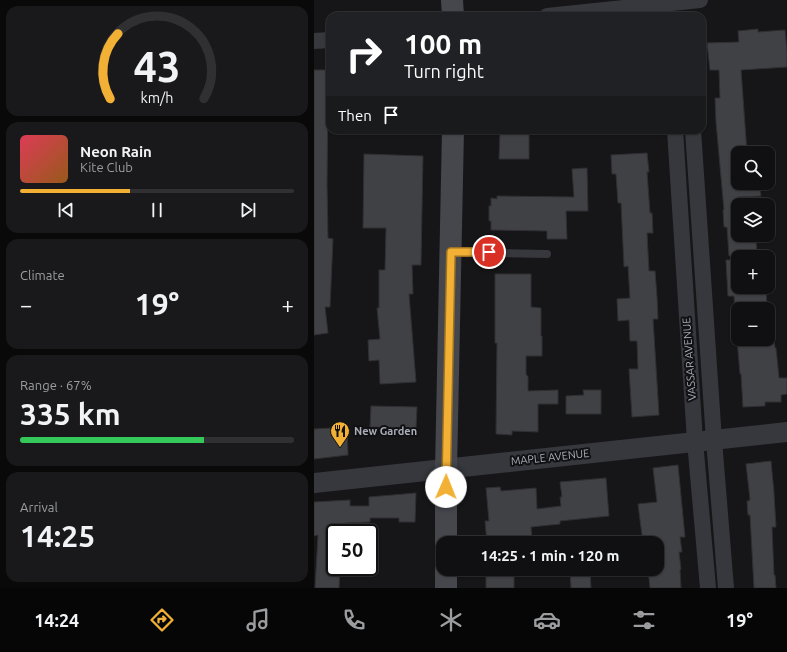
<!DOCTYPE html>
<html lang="en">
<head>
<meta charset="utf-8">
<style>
  :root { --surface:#101012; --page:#19191b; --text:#f1f3f6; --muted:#9c9d9f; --line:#303032; --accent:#f2b134 }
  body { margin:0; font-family:Ubuntu,sans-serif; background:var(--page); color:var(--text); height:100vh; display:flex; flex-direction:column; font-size:15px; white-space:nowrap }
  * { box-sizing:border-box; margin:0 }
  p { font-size:13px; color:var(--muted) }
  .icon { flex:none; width:22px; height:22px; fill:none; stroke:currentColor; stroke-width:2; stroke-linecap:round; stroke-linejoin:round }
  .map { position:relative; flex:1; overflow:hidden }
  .sheet { display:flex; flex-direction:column; gap:6px; padding:6px; background:#09090a; width:314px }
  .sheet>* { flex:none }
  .hud { position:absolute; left:12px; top:12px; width:380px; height:122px; border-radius:12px; box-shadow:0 1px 3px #0004,0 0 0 1px var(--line); background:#202124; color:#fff; overflow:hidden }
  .fabs { position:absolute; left:417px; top:146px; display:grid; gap:8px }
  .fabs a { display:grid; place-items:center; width:44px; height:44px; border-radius:8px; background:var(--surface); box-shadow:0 1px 3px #0004,0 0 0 1px var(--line); font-size:20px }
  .speed { position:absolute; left:12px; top:524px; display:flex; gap:8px; font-size:20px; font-weight:700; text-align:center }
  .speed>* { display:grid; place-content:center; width:52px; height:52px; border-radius:50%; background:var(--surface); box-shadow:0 1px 3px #0004,0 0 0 1px var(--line); line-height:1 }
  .speed .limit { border:2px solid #111; border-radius:6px; background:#fff; color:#111 }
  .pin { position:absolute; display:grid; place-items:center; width:34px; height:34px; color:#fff; margin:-17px; border:2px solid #fff; border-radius:50%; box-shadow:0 1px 4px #0007 }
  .me { position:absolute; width:44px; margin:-22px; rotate:1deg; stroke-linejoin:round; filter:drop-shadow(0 0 3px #0008) }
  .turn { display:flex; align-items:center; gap:14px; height:84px; padding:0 12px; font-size:18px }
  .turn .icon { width:52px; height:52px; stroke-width:2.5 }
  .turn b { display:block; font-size:28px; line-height:34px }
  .then { display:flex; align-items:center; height:38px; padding:0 12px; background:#0003; gap:8px; font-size:15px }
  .big { font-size:30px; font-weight:700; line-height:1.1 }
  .sheet .widget { flex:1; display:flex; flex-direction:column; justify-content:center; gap:6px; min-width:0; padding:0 14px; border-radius:12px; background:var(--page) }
  .sheet .dial { align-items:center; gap:0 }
  .dial svg { height:104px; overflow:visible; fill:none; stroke:var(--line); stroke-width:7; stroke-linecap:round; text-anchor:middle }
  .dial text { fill:var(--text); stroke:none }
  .song { display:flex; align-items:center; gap:12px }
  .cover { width:48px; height:48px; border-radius:6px; background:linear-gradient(135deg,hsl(350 70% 55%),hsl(30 70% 35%)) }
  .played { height:4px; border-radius:2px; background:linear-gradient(90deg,var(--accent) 40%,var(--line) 40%) }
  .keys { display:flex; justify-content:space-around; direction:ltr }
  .heat { display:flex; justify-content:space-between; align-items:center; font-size:22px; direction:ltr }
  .charge { height:6px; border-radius:3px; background:linear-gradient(90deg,#34c759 67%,var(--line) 0) }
  .trip { position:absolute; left:122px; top:536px; width:228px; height:40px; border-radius:12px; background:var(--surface); box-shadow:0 1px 3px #0004,0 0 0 1px var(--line); font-weight:700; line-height:40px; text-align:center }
  .dock { display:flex; height:64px; justify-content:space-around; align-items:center; background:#060607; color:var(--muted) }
  .dock .icon { width:28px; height:28px }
  .dock .active { color:var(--accent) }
  .dock b { font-size:18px; color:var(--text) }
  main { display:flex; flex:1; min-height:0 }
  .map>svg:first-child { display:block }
  .building { fill:#404145; stroke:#303034 }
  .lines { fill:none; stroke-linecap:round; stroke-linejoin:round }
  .service { stroke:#37383d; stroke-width:8 }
  .minor { stroke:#37383d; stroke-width:16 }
  .tertiary { stroke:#37383d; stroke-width:20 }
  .secondary { stroke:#45474d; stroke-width:22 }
  .route-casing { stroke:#9d7322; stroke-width:10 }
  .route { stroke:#f2b134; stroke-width:7 }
  .labels { text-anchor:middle; stroke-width:4; stroke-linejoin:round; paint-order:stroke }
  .street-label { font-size:11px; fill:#a8adb8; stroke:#111113 }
  .poi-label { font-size:11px; font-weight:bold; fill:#a8adb8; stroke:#111113; text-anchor:start }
</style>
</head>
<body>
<main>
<section class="sheet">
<div class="widget dial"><svg viewBox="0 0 100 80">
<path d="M14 69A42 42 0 1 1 86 69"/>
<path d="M14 69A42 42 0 0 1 20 19" stroke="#f2b134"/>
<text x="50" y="56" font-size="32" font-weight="700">43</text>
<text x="50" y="72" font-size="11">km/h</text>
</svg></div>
<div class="widget">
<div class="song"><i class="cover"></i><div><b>Neon Rain</b><p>Kite Club</p></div></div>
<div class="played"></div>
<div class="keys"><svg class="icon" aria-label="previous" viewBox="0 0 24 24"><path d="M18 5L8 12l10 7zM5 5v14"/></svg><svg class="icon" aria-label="pause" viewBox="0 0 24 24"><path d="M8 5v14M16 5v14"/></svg><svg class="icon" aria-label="next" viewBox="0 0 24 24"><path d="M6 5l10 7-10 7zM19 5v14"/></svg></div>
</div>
<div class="widget"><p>Climate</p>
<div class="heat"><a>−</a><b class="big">19°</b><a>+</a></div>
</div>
<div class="widget"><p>Range · 67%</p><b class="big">335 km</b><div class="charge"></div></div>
<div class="widget"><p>Arrival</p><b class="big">14:25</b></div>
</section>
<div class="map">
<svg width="473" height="588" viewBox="0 0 473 588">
  <rect width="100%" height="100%" fill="#161618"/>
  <g class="building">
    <polygon points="444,29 444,32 471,30 473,51 473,67 427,70 433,153 424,153 424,183 445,183 447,196 424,197 424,235 439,235 439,240 442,240 443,254 415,256 413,227 410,227 409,210 410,210 402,122 401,98 406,98 405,70 396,70 393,43 425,42 424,31"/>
    <polygon points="0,70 16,70 16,91 14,91 13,184 14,238 19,239 16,307 11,307 14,333 0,335"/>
    <polygon points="186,133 215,133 215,159 185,159"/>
    <polygon points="333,153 335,172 333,172 336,213 338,213 339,233 333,233 335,271 341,271 343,297 344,319 339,319 345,415 318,417 315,369 324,369 323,341 316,341 315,320 304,321 303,299 316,298 314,266 310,267 307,203 304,203 302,174 298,174 297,155"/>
    <polygon points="50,154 109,156 107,265 98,265 99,294 95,294 102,382 66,384 65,360 55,361 54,340 66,339 63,308 65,308 65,270 71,270 72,228 49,228"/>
    <polygon points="273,168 274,211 252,211 253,239 233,239 233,231 177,230 177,221 175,221 175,206 177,206 177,198 183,199 183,196 260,197 258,169"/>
    <polygon points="412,260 424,260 424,291 452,289 453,308 421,309 420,296 414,296"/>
    <polygon points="181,274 217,274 217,307 227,308 227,336 228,336 228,356 212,356 212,374 214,377 214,391 244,390 244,404 224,404 224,432 198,431 198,435 182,434 183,343 181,343"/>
    <polygon points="423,339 460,339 461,348 462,348 465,378 473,378 473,394 467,395 467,402 451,402 451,406 429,407 427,374 426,374"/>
    <polygon points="269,390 287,390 287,414 252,414 252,396 270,395"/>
    <polygon points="57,406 103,407 102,428 56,427"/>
    <polygon points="33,427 34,455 0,459 0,429"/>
    <polygon points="457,461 460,493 462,527 458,527 460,575 461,575 462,588 440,588 436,515 434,515 433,501 435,501 436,499 432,464"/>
    <polygon points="364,465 371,537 366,537 368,552 365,552 367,569 366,570 367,588 336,588 334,569 343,569 343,543 329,543 324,504 343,502 339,468"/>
    <polygon points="292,478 295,516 246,521 246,524 217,527 218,538 211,539 211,543 173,543 171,521 175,521 172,488 186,487 187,491 222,488 223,509 247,506 246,497 248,497 246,482"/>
    <polygon points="102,493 101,522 85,522 85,518 56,518 56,522 31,523 31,533 21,533 21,567 26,567 25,588 1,588 4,535 0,536 0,502 36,500 36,506 55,506 55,497"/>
    <polygon points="276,570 277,588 257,588 256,572"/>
    <polygon points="200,575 200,588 172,588 172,576"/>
  </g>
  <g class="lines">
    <polyline class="service" points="138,252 233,254"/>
    <g class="minor">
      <polyline points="233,16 386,0"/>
      <polyline points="0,41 16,40"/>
      <polyline points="361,130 381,441 394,588"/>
      <polyline points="379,130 400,440 412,588"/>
    </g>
    <polyline class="tertiary" points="0,483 473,432"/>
    <g class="secondary">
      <polyline points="138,0 139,16"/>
      <polyline points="132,543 132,469 139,130"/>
      <polyline points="132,588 132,569"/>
    </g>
  </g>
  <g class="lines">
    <defs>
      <polyline id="route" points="132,487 137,252 175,252"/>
    </defs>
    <use href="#route" class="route-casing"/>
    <use href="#route" class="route"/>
  </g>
  <defs>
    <symbol id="restaurant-pin" viewBox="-11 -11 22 30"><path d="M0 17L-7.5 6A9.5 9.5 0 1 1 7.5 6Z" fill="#f2b134" stroke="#111113"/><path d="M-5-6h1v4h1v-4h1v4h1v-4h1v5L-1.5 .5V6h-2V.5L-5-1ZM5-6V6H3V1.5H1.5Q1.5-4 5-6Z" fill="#111"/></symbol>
  </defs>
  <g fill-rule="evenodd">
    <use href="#restaurant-pin" x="15" y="420" width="22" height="30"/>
  </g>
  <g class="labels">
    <g class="street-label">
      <text transform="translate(375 359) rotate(-94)" y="4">VASSAR AVENUE</text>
      <text transform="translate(236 457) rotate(-6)" y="4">MAPLE AVENUE</text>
    </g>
    <g class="poi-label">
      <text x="40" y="435">New Garden</text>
    </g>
  </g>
</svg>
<div class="fabs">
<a><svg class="icon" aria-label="search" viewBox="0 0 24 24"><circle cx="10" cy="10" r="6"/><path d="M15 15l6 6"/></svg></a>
<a><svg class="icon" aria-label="layers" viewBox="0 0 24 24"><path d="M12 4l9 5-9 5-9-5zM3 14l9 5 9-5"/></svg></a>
<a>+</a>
<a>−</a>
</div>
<div class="speed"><div class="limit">50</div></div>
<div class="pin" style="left:175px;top:252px;background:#d93025"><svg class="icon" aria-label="arrive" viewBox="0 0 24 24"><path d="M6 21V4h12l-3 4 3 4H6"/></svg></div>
<svg class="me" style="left:132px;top:487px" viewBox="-20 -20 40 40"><circle r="19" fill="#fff"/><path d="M0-13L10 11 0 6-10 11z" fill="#f2b134"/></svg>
<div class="trip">14:25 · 1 min · 120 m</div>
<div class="hud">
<div class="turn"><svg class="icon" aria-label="right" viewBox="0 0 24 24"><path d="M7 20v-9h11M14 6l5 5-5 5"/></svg><div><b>100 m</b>Turn right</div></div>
<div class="then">Then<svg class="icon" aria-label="arrive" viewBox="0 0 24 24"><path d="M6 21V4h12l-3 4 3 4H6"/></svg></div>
</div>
</div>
</main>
<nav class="dock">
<b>14:24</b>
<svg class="icon active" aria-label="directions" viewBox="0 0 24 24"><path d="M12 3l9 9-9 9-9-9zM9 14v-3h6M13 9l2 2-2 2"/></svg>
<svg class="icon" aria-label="music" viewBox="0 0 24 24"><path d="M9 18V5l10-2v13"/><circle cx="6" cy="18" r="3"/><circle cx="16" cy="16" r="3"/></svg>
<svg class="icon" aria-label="phone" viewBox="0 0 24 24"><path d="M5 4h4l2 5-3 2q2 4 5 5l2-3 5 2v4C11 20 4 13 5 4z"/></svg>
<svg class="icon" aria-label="climate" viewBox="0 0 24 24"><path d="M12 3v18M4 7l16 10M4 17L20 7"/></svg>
<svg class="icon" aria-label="car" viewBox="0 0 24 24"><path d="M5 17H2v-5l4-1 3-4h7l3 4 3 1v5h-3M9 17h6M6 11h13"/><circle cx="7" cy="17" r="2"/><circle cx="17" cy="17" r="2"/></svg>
<svg class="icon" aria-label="filters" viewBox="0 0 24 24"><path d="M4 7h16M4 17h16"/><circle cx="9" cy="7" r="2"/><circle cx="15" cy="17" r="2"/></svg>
<b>19°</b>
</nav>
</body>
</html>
